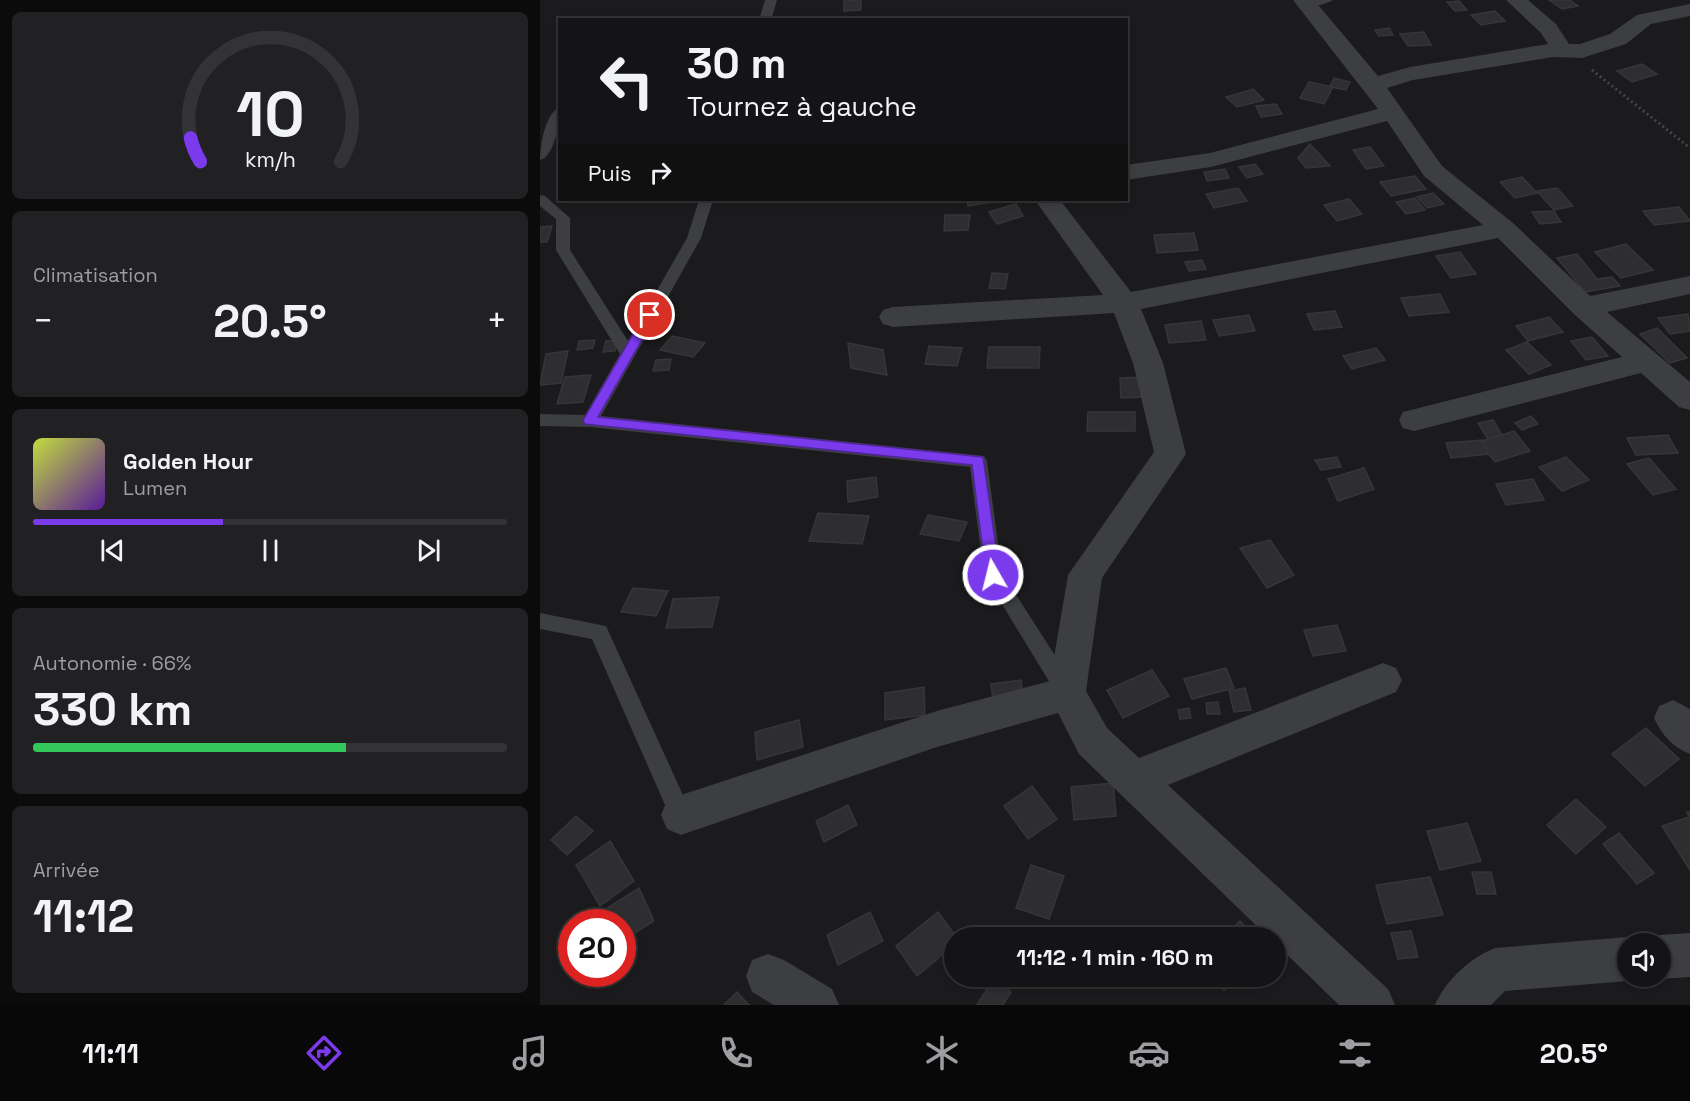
<!DOCTYPE html>
<html lang="fr">
<head>
<meta charset="utf-8">
<style>
  :root { --surface:#141416; --page:#212123; --text:#f1f3f6; --muted:#9d9ea1; --line:#333335; --accent:#7c3aed }
  body { margin:0; font-family:"Space Grotesk",sans-serif; background:var(--page); color:var(--text); height:100vh; display:flex; flex-direction:column; font-size:22px; white-space:nowrap }
  * { box-sizing:border-box; margin:0 }
  p { font-size:20px; color:var(--muted) }
  .icon { flex:none; width:33px; height:33px; fill:none; stroke:currentColor; stroke-width:2; stroke-linecap:round; stroke-linejoin:round }
  .map { position:relative; flex:1; overflow:hidden }
  .sheet { display:flex; flex-direction:column; gap:12px; padding:12px; background:#0b0b0c; width:540px }
  .sheet>* { flex:none }
  .top-card { position:absolute; left:18px; top:18px; width:570px; height:183px; border-radius:0px; box-shadow:0 3px 9px #0003,0 0 0 2px var(--line); background:#141416; color:var(--text); overflow:hidden }
  .fabs { position:absolute; left:1077px; top:933px; display:grid; gap:12px }
  .fabs a { display:grid; place-items:center; width:54px; height:54px; border-radius:50%; background:var(--surface); box-shadow:0 3px 9px #0003,0 0 0 2px var(--line); font-size:30px }
  .speed { position:absolute; left:18px; top:909px; display:flex; gap:12px; font-size:30px; font-weight:700; text-align:center }
  .speed>* { display:grid; place-content:center; width:78px; height:78px; border-radius:50%; background:var(--surface); box-shadow:0 3px 9px #0003,0 0 0 2px var(--line); line-height:1 }
  .speed .limit { border:9px solid #d22; background:#fff; color:#111 }
  .pin { position:absolute; display:grid; place-items:center; width:51px; height:51px; color:#fff; margin:-26px; border:3px solid #fff; border-radius:50%; box-shadow:0 2px 6px #0007 }
  .me { position:absolute; width:66px; margin:-33px; rotate:352deg; stroke-linejoin:round; filter:drop-shadow(0 0 4px #0008) }
  .turn { display:flex; align-items:center; gap:21px; height:126px; padding:0 30px; font-size:27px }
  .turn .icon { width:78px; height:78px; stroke-width:2.5 }
  .turn b { display:block; font-size:42px; line-height:51px }
  .then { display:flex; align-items:center; height:57px; padding:0 30px; background:#0003; gap:12px; font-size:22px }
  .big { font-size:45px; font-weight:800; line-height:1.1 }
  .sheet .card { flex:1; display:flex; flex-direction:column; justify-content:center; gap:9px; min-width:0; padding:0 21px; border-radius:9px; background:var(--page) }
  .sheet .dial { align-items:center; gap:0 }
  .dial svg { height:156px; overflow:visible; fill:none; stroke:var(--line); stroke-width:7; stroke-linecap:round; text-anchor:middle }
  .dial text { fill:var(--text); stroke:none }
  .song { display:flex; align-items:center; gap:18px }
  .cover { width:72px; height:72px; border-radius:9px; background:linear-gradient(135deg,hsl(70 70% 55%),hsl(270 70% 35%)) }
  .played { height:6px; border-radius:3px; background:linear-gradient(90deg,var(--accent) 40%,var(--line) 40%) }
  .keys { display:flex; justify-content:space-around; direction:ltr }
  .heat { display:flex; justify-content:space-between; align-items:center; font-size:33px; direction:ltr }
  .charge { height:9px; border-radius:4px; background:linear-gradient(90deg,#34c759 66%,var(--line) 0) }
  .trip { position:absolute; left:404px; top:927px; width:342px; height:60px; border-radius:30px; background:var(--surface); box-shadow:0 3px 9px #0003,0 0 0 2px var(--line); font-weight:800; line-height:60px; text-align:center }
  .menu { display:flex; height:96px; justify-content:space-around; align-items:center; background:#080809; color:var(--muted) }
  .menu .icon { width:42px; height:42px }
  .menu .active { color:var(--accent) }
  .menu b { font-size:27px; color:var(--text) }
  main { display:flex; flex:1; min-height:0 }
  .map>svg:first-child { display:block }
  .building { fill:#2e2e30; stroke:#353638; stroke-width:1.5 }
  .lines { fill:none; stroke-linecap:round; stroke-linejoin:round }
  .path { stroke:#424548; stroke-width:3; stroke-dasharray:2 3; stroke-linecap:butt }
  .lane { fill:#3c3e41; fill-rule:evenodd }
  .street { fill:#3c3e41; fill-rule:evenodd }
  .route { fill:#7c3aed; stroke:#51269a; stroke-width:1.5 }
</style>
</head>
<body>
<main>
<section class="sheet">
<div class="card dial"><svg viewBox="0 0 100 80">
<path d="M14 69A42 42 0 1 1 86 69"/>
<path d="M14 69A42 42 0 0 1 9 57" stroke="#7c3aed"/>
<text x="50" y="56" font-size="32" font-weight="700">10</text>
<text x="50" y="72" font-size="11">km/h</text>
</svg></div>
<div class="card"><p>Climatisation</p>
<div class="heat"><a>−</a><b class="big">20.5°</b><a>+</a></div>
</div>
<div class="card">
<div class="song"><i class="cover"></i><div><b>Golden Hour</b><p>Lumen</p></div></div>
<div class="played"></div>
<div class="keys"><svg class="icon" aria-label="previous" viewBox="0 0 24 24"><path d="M18 5L8 12l10 7zM5 5v14"/></svg><svg class="icon" aria-label="pause" viewBox="0 0 24 24"><path d="M8 5v14M16 5v14"/></svg><svg class="icon" aria-label="next" viewBox="0 0 24 24"><path d="M6 5l10 7-10 7zM19 5v14"/></svg></div>
</div>
<div class="card"><p>Autonomie · 66%</p><b class="big">330 km</b><div class="charge"></div></div>
<div class="card"><p>Arrivée</p><b class="big">11:12</b></div>
</section>
<div class="map">
<svg width="1150" height="1005" viewBox="0 0 1150 1005">
  <rect width="100%" height="100%" fill="#1b1b1d"/>
  <g class="building">
    <polygon points="304,0 321,0 321,10 304,11"/>
    <polygon points="1009,0 1030,0 1038,6 1022,9"/>
    <polygon points="919,1 927,10 915,11 907,2"/>
    <polygon points="955,11 965,21 941,25 931,15"/>
    <polygon points="849,28 853,35 839,36 835,30"/>
    <polygon points="884,32 891,45 868,46 860,34"/>
    <polygon points="1102,64 1117,74 1092,82 1077,71"/>
    <polygon points="794,78 810,82 806,90 790,87"/>
    <polygon points="769,82 793,87 784,104 760,98"/>
    <polygon points="713,89 724,100 697,107 686,97"/>
    <polygon points="736,104 742,114 721,117 716,106"/>
    <polygon points="770,144 790,166 766,168 758,158"/>
    <polygon points="830,147 844,166 826,169 813,150"/>
    <polygon points="715,164 723,174 707,178 699,167"/>
    <polygon points="685,169 689,178 667,181 664,172"/>
    <polygon points="875,176 886,189 851,196 840,182"/>
    <polygon points="982,177 997,193 975,198 960,182"/>
    <polygon points="698,188 707,201 674,208 666,194"/>
    <polygon points="1017,188 1033,206 1014,210 997,191"/>
    <polygon points="893,193 904,204 887,208 877,197"/>
    <polygon points="875,198 885,210 866,214 856,202"/>
    <polygon points="809,199 822,214 797,221 784,205"/>
    <polygon points="427,200 453,200 454,202 428,206"/>
    <polygon points="476,204 483,216 457,224 449,212"/>
    <polygon points="1139,207 1150,221 1114,225 1103,211"/>
    <polygon points="1014,211 1021,222 1000,224 992,212"/>
    <polygon points="405,215 430,215 428,230 404,231"/>
    <polygon points="12,226 7,242 0,242 0,227"/>
    <polygon points="654,233 658,250 617,253 614,235"/>
    <polygon points="1086,244 1113,270 1081,278 1055,252"/>
    <polygon points="920,252 936,274 911,278 896,256"/>
    <polygon points="1037,254 1057,279 1072,277 1080,286 1045,292 1017,258"/>
    <polygon points="662,260 666,269 649,271 645,262"/>
    <polygon points="452,273 468,274 465,289 449,288"/>
    <polygon points="900,294 909,312 869,316 861,298"/>
    <polygon points="795,311 802,327 774,330 767,314"/>
    <polygon points="1148,314 1150,331 1130,334 1118,318"/>
    <polygon points="709,315 715,331 679,336 673,320"/>
    <polygon points="1009,317 1023,332 988,341 976,326"/>
    <polygon points="661,321 666,340 629,343 625,325"/>
    <polygon points="1117,328 1147,358 1130,363 1100,334"/>
    <polygon points="132,336 165,343 153,357 120,350"/>
    <polygon points="1052,337 1068,356 1046,360 1031,341"/>
    <polygon points="55,340 53,348 37,350 39,341"/>
    <polygon points="78,340 75,351 63,352 66,341"/>
    <polygon points="987,342 1011,365 989,374 966,350"/>
    <polygon points="308,343 343,350 347,375 311,368"/>
    <polygon points="389,346 422,348 417,366 385,364"/>
    <polygon points="449,347 500,347 499,368 447,368"/>
    <polygon points="836,348 845,360 812,369 803,356"/>
    <polygon points="28,351 21,383 0,385 6,354"/>
    <polygon points="131,359 129,370 113,371 116,360"/>
    <polygon points="51,375 43,402 17,404 25,377"/>
    <polygon points="604,377 605,397 581,398 580,378"/>
    <polygon points="548,412 595,412 595,431 547,431"/>
    <polygon points="991,416 998,424 982,430 975,423"/>
    <polygon points="953,420 964,439 949,441 938,423"/>
    <polygon points="974,431 990,451 955,462 939,442"/>
    <polygon points="1128,435 1138,453 1096,455 1087,438"/>
    <polygon points="943,440 948,454 911,458 906,443"/>
    <polygon points="797,457 801,467 781,470 775,460"/>
    <polygon points="1026,457 1049,480 1022,491 999,467"/>
    <polygon points="1109,458 1136,489 1113,495 1087,464"/>
    <polygon points="824,468 834,489 798,501 788,479"/>
    <polygon points="336,477 338,497 308,502 307,481"/>
    <polygon points="993,479 1004,500 966,505 956,484"/>
    <polygon points="278,513 329,516 322,544 269,541"/>
    <polygon points="388,515 427,522 419,541 380,534"/>
    <polygon points="730,540 754,575 727,588 700,548"/>
    <polygon points="93,588 128,591 116,616 81,612"/>
    <polygon points="179,597 172,627 126,628 133,599"/>
    <polygon points="797,625 806,651 773,656 764,630"/>
    <polygon points="686,668 694,688 652,699 644,679"/>
    <polygon points="612,670 629,696 583,718 567,690"/>
    <polygon points="481,680 484,704 454,709 451,684"/>
    <polygon points="384,687 385,715 345,720 345,693"/>
    <polygon points="705,688 711,710 694,712 689,691"/>
    <polygon points="678,702 680,714 667,714 666,703"/>
    <polygon points="649,708 651,718 640,719 638,710"/>
    <polygon points="259,720 263,747 217,760 215,732"/>
    <polygon points="1106,728 1139,759 1105,786 1072,754"/>
    <polygon points="573,783 576,816 534,820 531,787"/>
    <polygon points="492,786 517,819 488,839 464,806"/>
    <polygon points="1036,799 1066,827 1036,854 1007,825"/>
    <polygon points="308,805 317,825 284,842 276,821"/>
    <polygon points="1147,812 1150,812 1150,870 1122,826 1149,817"/>
    <polygon points="36,816 53,831 27,855 11,840"/>
    <polygon points="927,823 941,861 900,870 887,831"/>
    <polygon points="1079,833 1114,873 1097,884 1063,844"/>
    <polygon points="70,841 94,881 60,906 36,865"/>
    <polygon points="491,865 524,876 509,919 476,908"/>
    <polygon points="932,872 951,872 956,894 937,894"/>
    <polygon points="890,877 903,915 847,924 836,885"/>
    <polygon points="99,888 114,921 82,941 82,922 45,922"/>
    <polygon points="330,912 343,941 298,965 287,935"/>
    <polygon points="398,912 417,938 414,938 414,945 377,976 356,946"/>
    <polygon points="700,921 716,938 683,938"/>
    <polygon points="871,931 878,957 858,959 851,933"/>
    <polygon points="672,976 697,976 684,990"/>
    <polygon points="453,979 471,992 463,1005 437,1005"/>
    <polygon points="197,992 209,1005 184,1005"/>
  </g>
  <g class="lines">
    <polyline class="path" points="1052,70 1150,148"/>
    <g class="lane">
      <polygon points="225,0 237,0 231,20 219,20"/>
      <path d="M764,0H793C785,5 767,9 759,3Z"/>
      <path d="M20,107C20,121 15,156 0,160C0,146 5,113 20,107Z"/>
      <polygon points="0,195 5,196 30,218 30,250 88,341 147,238 159,200 173,200 161,238 61,416 444,456 447,461 462,573 532,682 535,689 532,696 525,698 518,696 444,575 430,467 50,427 0,426 0,414 45,415 80,354 16,250 16,219 0,206"/>
      <polygon points="0,613 66,626 152,815 149,823 141,826 133,823 52,639 0,629"/>
    </g>
    <g class="street">
      <polygon points="753,0 774,0 838,76 870,67 1008,44 1001,33 966,0 988,0 1016,24 1029,44 1040,44 1070,34 1097,15 1150,4 1150,16 1111,24 1086,44 1042,58 1013,57 873,80 847,88 902,166 973,223 1050,296 1150,276 1150,294 1067,312 1150,382 1150,410 1139,407 1101,373 874,431 863,428 859,420 863,412 1082,357 1034,314 958,238 601,309 623,363 646,454 562,578 546,691 567,728 599,758 843,663 856,668 862,680 856,692 628,785 848,989 855,1005 799,1005 735,943 735,938 729,938 539,754 518,713 397,747 141,835 127,829 121,815 127,801 141,795 397,711 510,681 528,575 614,452 593,363 574,313 353,327 343,324 339,317 343,310 353,307 563,295 495,200 520,200 591,292 943,225 884,176 847,121 671,167 586,180 586,165 670,153 838,109"/>
      <path d="M1133,700L1150,709V754C1132,747 1122,735 1114,718L1119,706Z"/>
      <path d="M1150,933V977L1120,979L1114,976H1120V944H1088V976H1099L1088,981L965,991L951,1005H895C906,980 930,958 955,948L1088,937L1104,943L1120,935Z"/>
      <polygon points="228,954 244,960 292,989 299,1005 234,1005 212,992 206,976 212,960"/>
    </g>
  </g>
  <polygon class="route" points="110,311 116,315 58,417 443,457 460,575 458,579 448,579 446,575 432,465 45,424 43,421 45,417 104,315"/>
</svg>
<div class="fabs">
<a><svg class="icon" aria-label="sound" viewBox="0 0 24 24"><path d="M4 9h4l5-4v14l-5-4H4zM17 9q2 3 0 6"/></svg></a>
</div>
<div class="speed"><div class="limit">20</div></div>
<div class="pin" style="left:110px;top:315px;background:#d93025"><svg class="icon" aria-label="arrive" viewBox="0 0 24 24"><path d="M6 21V4h12l-3 4 3 4H6"/></svg></div>
<svg class="me" style="left:453px;top:575px" viewBox="-20 -20 40 40"><circle r="17" fill="#7c3aed" stroke="#fff" stroke-width="3"/><path d="M0-11L8 9 0 5-8 9z" fill="#fff"/></svg>
<div class="trip">11:12 · 1 min · 160 m</div>
<div class="top-card">
<div class="turn"><svg class="icon" aria-label="left" viewBox="0 0 24 24"><path d="M17 20v-9H6M10 6l-5 5 5 5"/></svg><div><b>30 m</b>Tournez à gauche</div></div>
<div class="then">Puis<svg class="icon" aria-label="right" viewBox="0 0 24 24"><path d="M7 20v-9h11M14 6l5 5-5 5"/></svg></div>
</div>
</div>
</main>
<nav class="menu">
<b>11:11</b>
<svg class="icon active" aria-label="directions" viewBox="0 0 24 24"><path d="M12 3l9 9-9 9-9-9zM9 14v-3h6M13 9l2 2-2 2"/></svg>
<svg class="icon" aria-label="music" viewBox="0 0 24 24"><path d="M9 18V5l10-2v13"/><circle cx="6" cy="18" r="3"/><circle cx="16" cy="16" r="3"/></svg>
<svg class="icon" aria-label="phone" viewBox="0 0 24 24"><path d="M5 4h4l2 5-3 2q2 4 5 5l2-3 5 2v4C11 20 4 13 5 4z"/></svg>
<svg class="icon" aria-label="climate" viewBox="0 0 24 24"><path d="M12 3v18M4 7l16 10M4 17L20 7"/></svg>
<svg class="icon" aria-label="car" viewBox="0 0 24 24"><path d="M5 17H2v-5l4-1 3-4h7l3 4 3 1v5h-3M9 17h6M6 11h13"/><circle cx="7" cy="17" r="2"/><circle cx="17" cy="17" r="2"/></svg>
<svg class="icon" aria-label="filters" viewBox="0 0 24 24"><path d="M4 7h16M4 17h16"/><circle cx="9" cy="7" r="2"/><circle cx="15" cy="17" r="2"/></svg>
<b>20.5°</b>
</nav>
</body>
</html>
